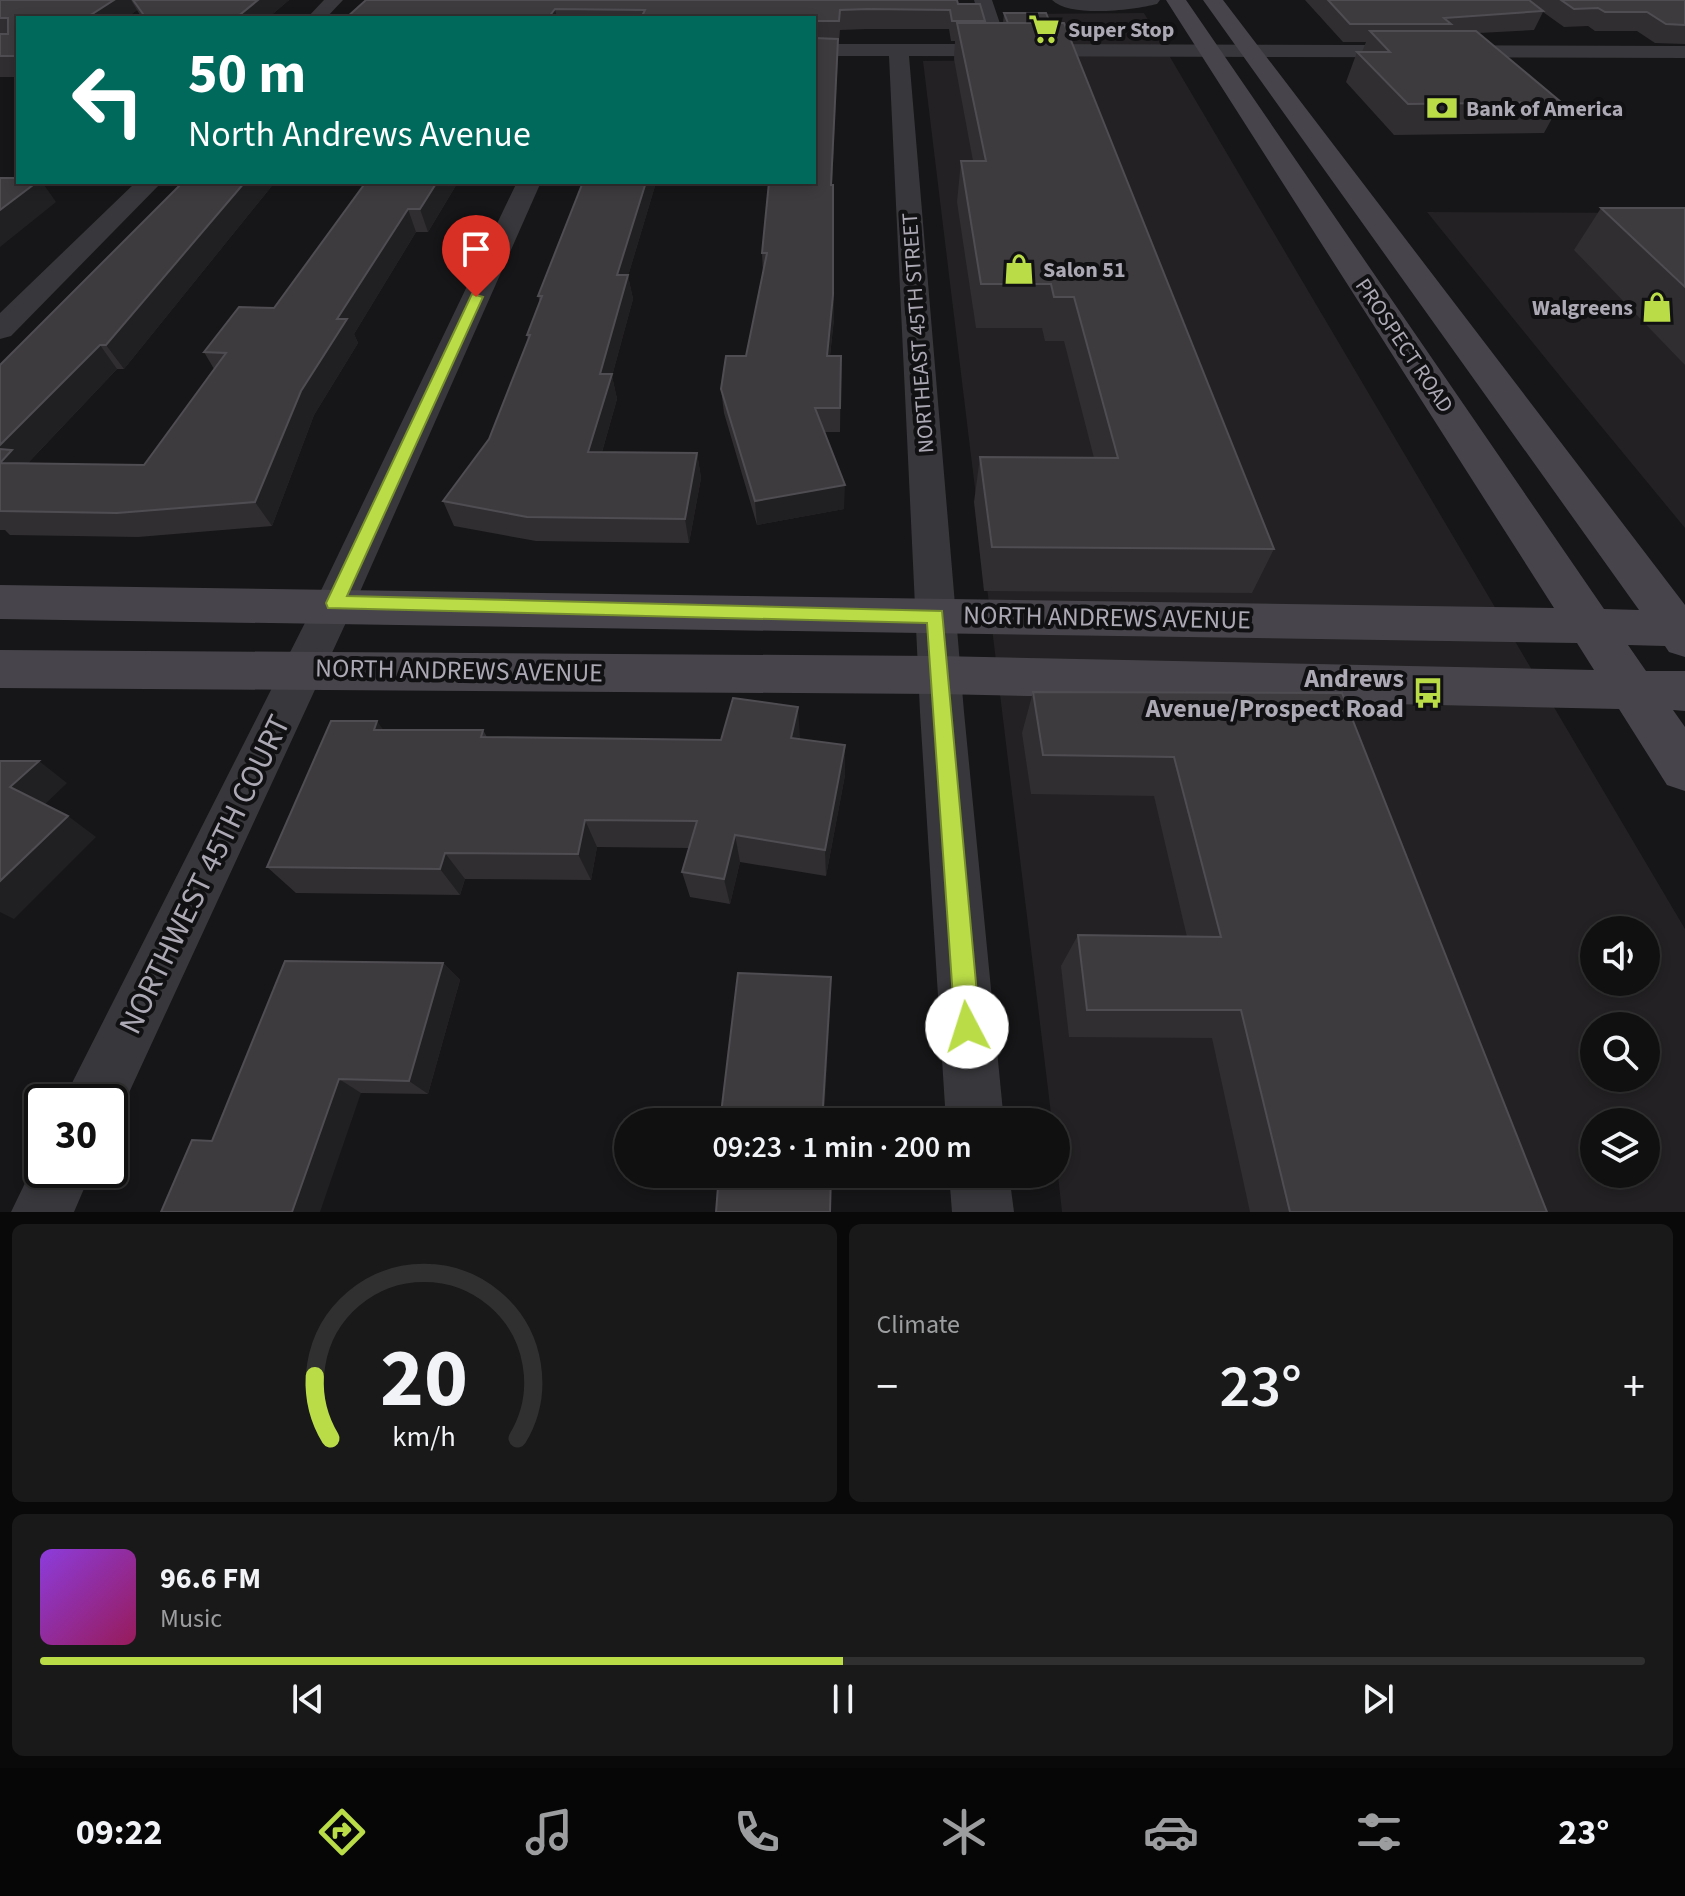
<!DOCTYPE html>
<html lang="en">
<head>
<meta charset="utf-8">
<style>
  :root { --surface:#101011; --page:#19191a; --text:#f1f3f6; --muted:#9c9d9f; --line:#303031; --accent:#b9dc47 }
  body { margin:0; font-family:"Source Sans 3",sans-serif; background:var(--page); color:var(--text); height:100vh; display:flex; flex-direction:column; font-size:30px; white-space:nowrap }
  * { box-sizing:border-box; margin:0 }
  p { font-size:26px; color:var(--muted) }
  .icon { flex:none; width:44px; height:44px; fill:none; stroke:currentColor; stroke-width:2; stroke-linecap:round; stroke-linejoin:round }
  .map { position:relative; height:1212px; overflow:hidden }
  .details { display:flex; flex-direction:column; gap:12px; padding:12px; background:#090909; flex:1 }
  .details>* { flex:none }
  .top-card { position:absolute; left:16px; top:16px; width:800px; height:168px; border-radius:0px; box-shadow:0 4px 12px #0003,0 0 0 2px var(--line); background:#00695c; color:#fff; overflow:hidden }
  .controls { position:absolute; left:1580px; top:916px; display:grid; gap:16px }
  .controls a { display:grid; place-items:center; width:80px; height:80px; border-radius:50%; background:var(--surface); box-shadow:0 4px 12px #0003,0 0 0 2px var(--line); font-size:40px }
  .speed { position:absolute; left:24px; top:1084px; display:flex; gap:16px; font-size:40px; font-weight:700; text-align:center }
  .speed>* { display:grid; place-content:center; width:104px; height:104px; border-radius:50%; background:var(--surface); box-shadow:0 4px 12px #0003,0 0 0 2px var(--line); line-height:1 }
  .speed .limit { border:4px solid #111; border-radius:12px; background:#fff; color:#111 }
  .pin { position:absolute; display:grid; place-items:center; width:68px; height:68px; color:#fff; margin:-82px -34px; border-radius:50% 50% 50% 0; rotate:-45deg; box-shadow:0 0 8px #0007 }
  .pin .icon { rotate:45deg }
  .me { position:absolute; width:88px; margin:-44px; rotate:355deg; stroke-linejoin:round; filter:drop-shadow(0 0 6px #0008) }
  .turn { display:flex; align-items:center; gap:28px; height:168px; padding:0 40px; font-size:36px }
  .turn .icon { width:104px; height:104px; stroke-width:2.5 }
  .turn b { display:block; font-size:56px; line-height:68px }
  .big { font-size:60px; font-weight:600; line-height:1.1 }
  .details .card { flex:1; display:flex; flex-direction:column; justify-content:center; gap:12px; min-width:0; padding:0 28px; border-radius:12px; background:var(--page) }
  .details .dial { align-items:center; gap:0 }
  .dial svg { height:208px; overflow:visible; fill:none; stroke:var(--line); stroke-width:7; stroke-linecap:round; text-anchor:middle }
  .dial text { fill:var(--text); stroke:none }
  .song { display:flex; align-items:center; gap:24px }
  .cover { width:96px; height:96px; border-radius:12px; background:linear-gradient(135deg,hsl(270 70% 55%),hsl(330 70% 35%)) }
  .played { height:8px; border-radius:4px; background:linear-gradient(90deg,var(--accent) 50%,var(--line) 50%) }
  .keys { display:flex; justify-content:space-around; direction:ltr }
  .heat { display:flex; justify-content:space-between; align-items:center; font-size:44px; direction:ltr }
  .details .tiles { flex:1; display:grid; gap:12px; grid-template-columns:1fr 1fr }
  .card:last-child { grid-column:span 2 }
  .trip { position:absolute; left:614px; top:1108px; width:456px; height:80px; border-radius:40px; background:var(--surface); box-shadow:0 4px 12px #0003,0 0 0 2px var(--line); font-weight:600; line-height:80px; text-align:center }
  .menu { display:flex; height:128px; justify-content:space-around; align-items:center; background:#060607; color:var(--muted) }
  .menu .icon { width:56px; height:56px }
  .menu .current { color:var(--accent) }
  .menu b { font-size:36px; color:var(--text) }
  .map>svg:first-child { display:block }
  .built { fill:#232123; fill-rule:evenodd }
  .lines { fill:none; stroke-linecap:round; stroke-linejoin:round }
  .street { fill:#38373b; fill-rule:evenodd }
  .secondary { fill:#47454b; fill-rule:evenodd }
  .wall { fill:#302e31 }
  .shaded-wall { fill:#201f21 }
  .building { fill:#3e3b3f; stroke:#4f4d52; stroke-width:2 }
  .route { fill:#b9dc47; stroke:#788f2e; stroke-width:2 }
  .labels { text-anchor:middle; stroke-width:8; stroke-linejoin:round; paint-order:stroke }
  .far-poi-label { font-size:22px; font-weight:bold; fill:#aca9b5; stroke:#111012; text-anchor:start }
  .far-street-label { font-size:22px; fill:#aca9b5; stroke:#111012 }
  .street-label { font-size:26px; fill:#aca9b5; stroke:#111012 }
  .poi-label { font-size:26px; font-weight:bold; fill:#aca9b5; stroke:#111012; text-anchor:end }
  .near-street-label { font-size:32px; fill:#aca9b5; stroke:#111012 }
</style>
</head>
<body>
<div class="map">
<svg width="1685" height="1212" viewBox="0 0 1685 1212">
  <rect width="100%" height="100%" fill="#161517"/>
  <g class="built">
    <path d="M1144,13L1685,929V1212H1062L1056,1158V1122H1052L923,61L1019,60L1007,14ZM1594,930H1646V982H1594ZM1594,1026H1646V1078H1594ZM1594,1122H1646V1174H1594Z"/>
    <polygon points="1427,212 1685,213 1685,528 1572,391"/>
  </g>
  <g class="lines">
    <g class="street">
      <polygon points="324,0 343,0 326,18 307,18"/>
      <polygon points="974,0 992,0 1007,44 1685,46 1685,58 909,56 964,712 1004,1122 946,1122 920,712 889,56 814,56 814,44 987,44"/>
      <path d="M1052,0H1160L1157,4C1134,10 1070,18 1052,0Z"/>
      <polygon points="136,182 162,182 11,336 0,339 0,313"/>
      <polygon points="517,182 541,182 355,603 115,1123 110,1124 110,1102 65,1102 73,1081 315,603"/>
      <polygon points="42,1148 42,1170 92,1170 74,1212 11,1212"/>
      <polygon points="949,1174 1009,1174 1014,1212 952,1212"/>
    </g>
    <polygon class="secondary" points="1166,0 1186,0 1604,609 1639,610 1203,0 1223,0 1685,605 1685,657 1669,652 1665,646 1628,645 1646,671 1685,671 1685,711 1673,710 1685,727 1685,791 1667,785 1619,709 939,694 0,688 0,650 939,656 1594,670 1577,643 0,619 0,585 1554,608"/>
  </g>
  <g class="wall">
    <polygon points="0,0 289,0 268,18 142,18 137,10 126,18 18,18 18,77 0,77"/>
    <polygon points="366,0 958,4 985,21 985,23 1003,23 1004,13 1274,549 1252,593 984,591 974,502 980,457 1094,458 1064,341 1045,341 1042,328 976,328 957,202 961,161 973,161 954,59 955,41 951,41 949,29 867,29 840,30 839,41 838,41 832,185 834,319 830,356 841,356 840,432 824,432 844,509 757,525 724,413 721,389 746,356 763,273 762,253 814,182 814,18 346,18"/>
    <polygon points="1305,0 1685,0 1685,44 1655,43 1637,31 1595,31 1588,26 1564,27 1543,12 1534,30 1479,33 1561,102 1544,133 1394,135 1346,82 1357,52 1362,52 1366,42 1343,42"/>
    <polygon points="183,182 275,182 124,369 117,369 28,463 144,465 214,369 204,352 274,308 366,182 458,182 428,232 416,232 354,334 358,343 314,415 272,526 138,537 10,535 5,530 0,530 0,365"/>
    <polygon points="583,182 654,182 655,186 628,276 633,299 612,376 617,399 602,452 697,453 701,478 689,543 536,541 454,526 443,501 489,439 528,340 527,335 540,302 538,296"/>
    <polygon points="1601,208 1685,208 1685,365 1574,250"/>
    <polygon points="1033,692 1342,693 1547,1212 1250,1212 1212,1038 1069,1037 1061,966 1078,935 1187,937 1154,796 1031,794 1022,733"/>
    <polygon points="383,730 483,730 487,737 721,740 800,737 800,739 845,745 845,775 826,876 740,862 730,904 690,897 682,872 689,848 597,847 591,880 465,879 460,895 296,893 267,867"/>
    <polygon points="443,963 460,980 428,1094 361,1093 212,1141"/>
  </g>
  <g class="shaded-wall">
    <polygon points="114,0 131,0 137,10 126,18 86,18"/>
    <polygon points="258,0 289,0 268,18 236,18"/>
    <polygon points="555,9 557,18 548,18"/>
    <polygon points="838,39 838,59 831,208 831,185"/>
    <polygon points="37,182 42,182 56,202 0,247 0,210"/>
    <polygon points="245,182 275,182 124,369 106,345"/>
    <polygon points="437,182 458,182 428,232 420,209"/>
    <polygon points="646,182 654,182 655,186 628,276 633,299 612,376 617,399 595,476 588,452 617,275"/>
    <polygon points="833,185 834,319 827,380 827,356"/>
    <polygon points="408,209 416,232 354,334 358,343 314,415 272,526 255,502 301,391 337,319"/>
    <polygon points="100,345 117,369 26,465 0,463 0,445"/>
    <polygon points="697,453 701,478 689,543 685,519"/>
    <polygon points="845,485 844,509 757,525 755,501"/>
    <polygon points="798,707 800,737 793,767 791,738"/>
    <polygon points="377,721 398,750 374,730"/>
    <polygon points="845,745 845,775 826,876 825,850"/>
    <polygon points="39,761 67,783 40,809 10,787"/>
    <polygon points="68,816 96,837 14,919 0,912 0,881"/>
    <polygon points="585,820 597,847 591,880 578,854"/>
    <polygon points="735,835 740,862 730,904 724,879"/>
    <polygon points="445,853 465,879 460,895 440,869"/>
    <polygon points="443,963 460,980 428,1094 409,1081"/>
    <polygon points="831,977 831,994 824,1122 822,1122"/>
    <polygon points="339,1079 361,1093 320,1212 292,1212"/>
  </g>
  <g class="building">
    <polygon points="0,0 114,0 86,18 18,18 18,56 0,56 0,34 8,34 8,18 0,18"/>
    <polygon points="133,0 258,0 236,18 146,18"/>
    <polygon points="366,0 957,0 958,4 980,4 985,21 952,21 950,10 868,9 840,10 839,21 814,21 814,18 641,18 645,10 555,9 548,18 346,18"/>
    <polygon points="1328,0 1529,0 1543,11 1444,18 1451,24 1350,24"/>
    <polygon points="1561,0 1685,0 1685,25 1666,24 1647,12 1605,12 1598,8 1574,9"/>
    <polygon points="1004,13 1046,13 1050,23 1008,23"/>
    <polygon points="957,23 1064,23 1274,549 992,547 980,457 1118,458 1074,297 1054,297 1051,284 981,284 961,161 986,161"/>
    <polygon points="1370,31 1476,31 1561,102 1408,104 1357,52 1390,52"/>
    <polygon points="814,38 838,39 831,185 833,185 833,295 827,356 841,356 840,408 815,408 845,485 755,501 721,389 726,356 746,356 767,253 762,253 769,182 814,182"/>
    <polygon points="0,178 18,178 18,182 37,182 0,210"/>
    <polygon points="183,182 245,182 106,345 100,345 0,445 0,365"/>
    <polygon points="366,182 437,182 420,209 408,209 337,319 347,319 301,391 255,502 117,513 0,511 0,449 12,450 0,463 144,465 226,353 204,352 239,307 274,308"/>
    <polygon points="583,182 646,182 617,275 628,275 600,374 612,374 588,452 697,453 685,519 527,517 443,501 489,439 530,335 527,335 542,296 538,296"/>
    <polygon points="1601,208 1685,208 1685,287"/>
    <polygon points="1033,692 1342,693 1547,1212 1290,1212 1241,1010 1087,1010 1078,935 1221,937 1174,757 1043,755"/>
    <polygon points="733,698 798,707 791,738 845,745 825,850 735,835 724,879 682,872 697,821 585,820 578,854 445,853 440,869 267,867 331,721 377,721 374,730 483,730 481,737 721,740"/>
    <polygon points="0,761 39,761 10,787 68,816 0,881"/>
    <polygon points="285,961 443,963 409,1081 339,1079 292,1212 161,1212 192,1140 212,1141"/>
    <polygon points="738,973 831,977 822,1122 720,1122"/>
    <polygon points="719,1174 831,1174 830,1212 716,1212"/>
  </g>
  <polygon class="route" points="472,294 483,297 347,596 942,611 980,1027 976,1036 967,1040 959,1036 955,1027 927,623 328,608 326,603"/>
  <defs>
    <symbol id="supermarket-bare" viewBox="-9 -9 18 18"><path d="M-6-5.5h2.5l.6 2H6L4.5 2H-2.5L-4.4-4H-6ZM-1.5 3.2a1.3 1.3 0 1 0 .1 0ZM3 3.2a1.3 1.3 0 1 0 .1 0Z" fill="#b9dc47" stroke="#111012" stroke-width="2.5" paint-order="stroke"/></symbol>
    <symbol id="bank-bare" viewBox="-9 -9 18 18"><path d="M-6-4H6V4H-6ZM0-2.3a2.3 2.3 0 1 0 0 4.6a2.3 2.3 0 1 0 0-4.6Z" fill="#b9dc47" stroke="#111012" stroke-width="2.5" paint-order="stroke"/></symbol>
    <symbol id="shop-bare" viewBox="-9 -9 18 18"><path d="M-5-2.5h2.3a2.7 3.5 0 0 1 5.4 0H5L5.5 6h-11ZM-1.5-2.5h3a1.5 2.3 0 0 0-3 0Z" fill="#b9dc47" stroke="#111012" stroke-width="2.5" paint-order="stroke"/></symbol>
    <symbol id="bus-bare" viewBox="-9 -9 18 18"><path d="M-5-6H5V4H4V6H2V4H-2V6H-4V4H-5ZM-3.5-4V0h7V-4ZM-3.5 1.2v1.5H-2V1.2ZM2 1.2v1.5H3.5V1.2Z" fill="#b9dc47" stroke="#111012" stroke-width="2.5" paint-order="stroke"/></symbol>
  </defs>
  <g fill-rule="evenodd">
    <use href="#supermarket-bare" x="1022" y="7" width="44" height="44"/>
    <use href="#bank-bare" x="1420" y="86" width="44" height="44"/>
    <use href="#shop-bare" x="997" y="247" width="44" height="44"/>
    <use href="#shop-bare" x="1635" y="285" width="44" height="44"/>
    <use href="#bus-bare" x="1406" y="671" width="44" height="44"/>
  </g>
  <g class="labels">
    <g class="far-poi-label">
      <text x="1068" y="37">Super Stop</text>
      <text x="1466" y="116">Bank of America</text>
      <text x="1043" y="277">Salon 51</text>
      <text x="1633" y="315" text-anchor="end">Walgreens</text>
    </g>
    <g class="far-street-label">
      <text transform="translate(917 333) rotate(-94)" y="8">NORTHEAST 45TH STREET</text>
      <text transform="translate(1405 345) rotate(56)" y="8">PROSPECT ROAD</text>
    </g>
    <g class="street-label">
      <text transform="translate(1107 617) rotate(1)" y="9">NORTH ANDREWS AVENUE</text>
      <text transform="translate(459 670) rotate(1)" y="9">NORTH ANDREWS AVENUE</text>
    </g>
    <g class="poi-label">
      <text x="1404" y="687">Andrews<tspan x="1404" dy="30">Avenue/Prospect Road</tspan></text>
    </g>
    <g class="near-street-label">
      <text transform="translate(204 874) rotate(-64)" y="11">NORTHWEST 45TH COURT</text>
    </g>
  </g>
</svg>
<div class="controls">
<a><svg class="icon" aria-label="sound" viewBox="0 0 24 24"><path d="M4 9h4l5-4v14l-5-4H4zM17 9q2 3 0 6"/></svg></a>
<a><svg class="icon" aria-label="search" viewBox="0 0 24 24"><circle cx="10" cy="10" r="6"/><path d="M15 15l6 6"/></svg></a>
<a><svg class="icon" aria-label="layers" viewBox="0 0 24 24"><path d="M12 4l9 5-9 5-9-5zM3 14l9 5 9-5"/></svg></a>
</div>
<div class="speed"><div class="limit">30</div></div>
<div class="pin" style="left:476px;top:297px;background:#d93025"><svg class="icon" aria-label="arrive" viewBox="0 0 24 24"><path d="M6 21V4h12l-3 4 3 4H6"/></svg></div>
<svg class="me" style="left:967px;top:1027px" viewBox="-20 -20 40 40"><circle r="19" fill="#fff"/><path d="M0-13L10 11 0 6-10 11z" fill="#b9dc47"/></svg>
<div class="trip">09:23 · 1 min · 200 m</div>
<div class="top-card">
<div class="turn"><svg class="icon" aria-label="left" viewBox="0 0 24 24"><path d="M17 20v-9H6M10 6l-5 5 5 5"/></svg><div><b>50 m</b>North Andrews Avenue</div></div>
</div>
</div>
<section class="details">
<div class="tiles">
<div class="card dial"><svg viewBox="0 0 100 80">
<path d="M14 69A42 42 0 1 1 86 69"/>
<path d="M14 69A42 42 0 0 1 8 45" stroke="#b9dc47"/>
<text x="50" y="56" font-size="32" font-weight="700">20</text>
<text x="50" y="72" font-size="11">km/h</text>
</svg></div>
<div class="card"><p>Climate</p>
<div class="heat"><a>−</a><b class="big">23°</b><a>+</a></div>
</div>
<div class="card">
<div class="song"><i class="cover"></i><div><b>96.6 FM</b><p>Music</p></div></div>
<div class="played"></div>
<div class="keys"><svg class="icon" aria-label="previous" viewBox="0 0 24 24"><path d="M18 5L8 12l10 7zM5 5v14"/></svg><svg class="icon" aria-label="pause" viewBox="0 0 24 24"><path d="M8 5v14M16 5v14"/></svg><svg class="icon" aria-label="next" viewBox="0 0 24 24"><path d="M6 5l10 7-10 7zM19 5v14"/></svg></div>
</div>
</div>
</section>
<nav class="menu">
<b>09:22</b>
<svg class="icon current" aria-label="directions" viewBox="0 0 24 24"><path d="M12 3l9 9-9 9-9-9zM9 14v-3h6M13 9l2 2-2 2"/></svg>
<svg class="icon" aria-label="music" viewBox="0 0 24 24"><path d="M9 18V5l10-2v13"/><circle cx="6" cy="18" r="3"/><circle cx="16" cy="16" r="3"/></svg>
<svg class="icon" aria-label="phone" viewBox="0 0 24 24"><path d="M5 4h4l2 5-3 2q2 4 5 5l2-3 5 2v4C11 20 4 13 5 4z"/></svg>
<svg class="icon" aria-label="climate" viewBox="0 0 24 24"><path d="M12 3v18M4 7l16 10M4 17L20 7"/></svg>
<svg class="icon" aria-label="car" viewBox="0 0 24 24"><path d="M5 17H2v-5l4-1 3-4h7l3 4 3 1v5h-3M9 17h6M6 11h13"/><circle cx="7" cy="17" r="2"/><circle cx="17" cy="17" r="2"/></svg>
<svg class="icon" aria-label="filters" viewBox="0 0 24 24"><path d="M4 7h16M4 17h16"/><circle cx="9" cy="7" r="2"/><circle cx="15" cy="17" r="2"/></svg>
<b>23°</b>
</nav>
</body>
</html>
